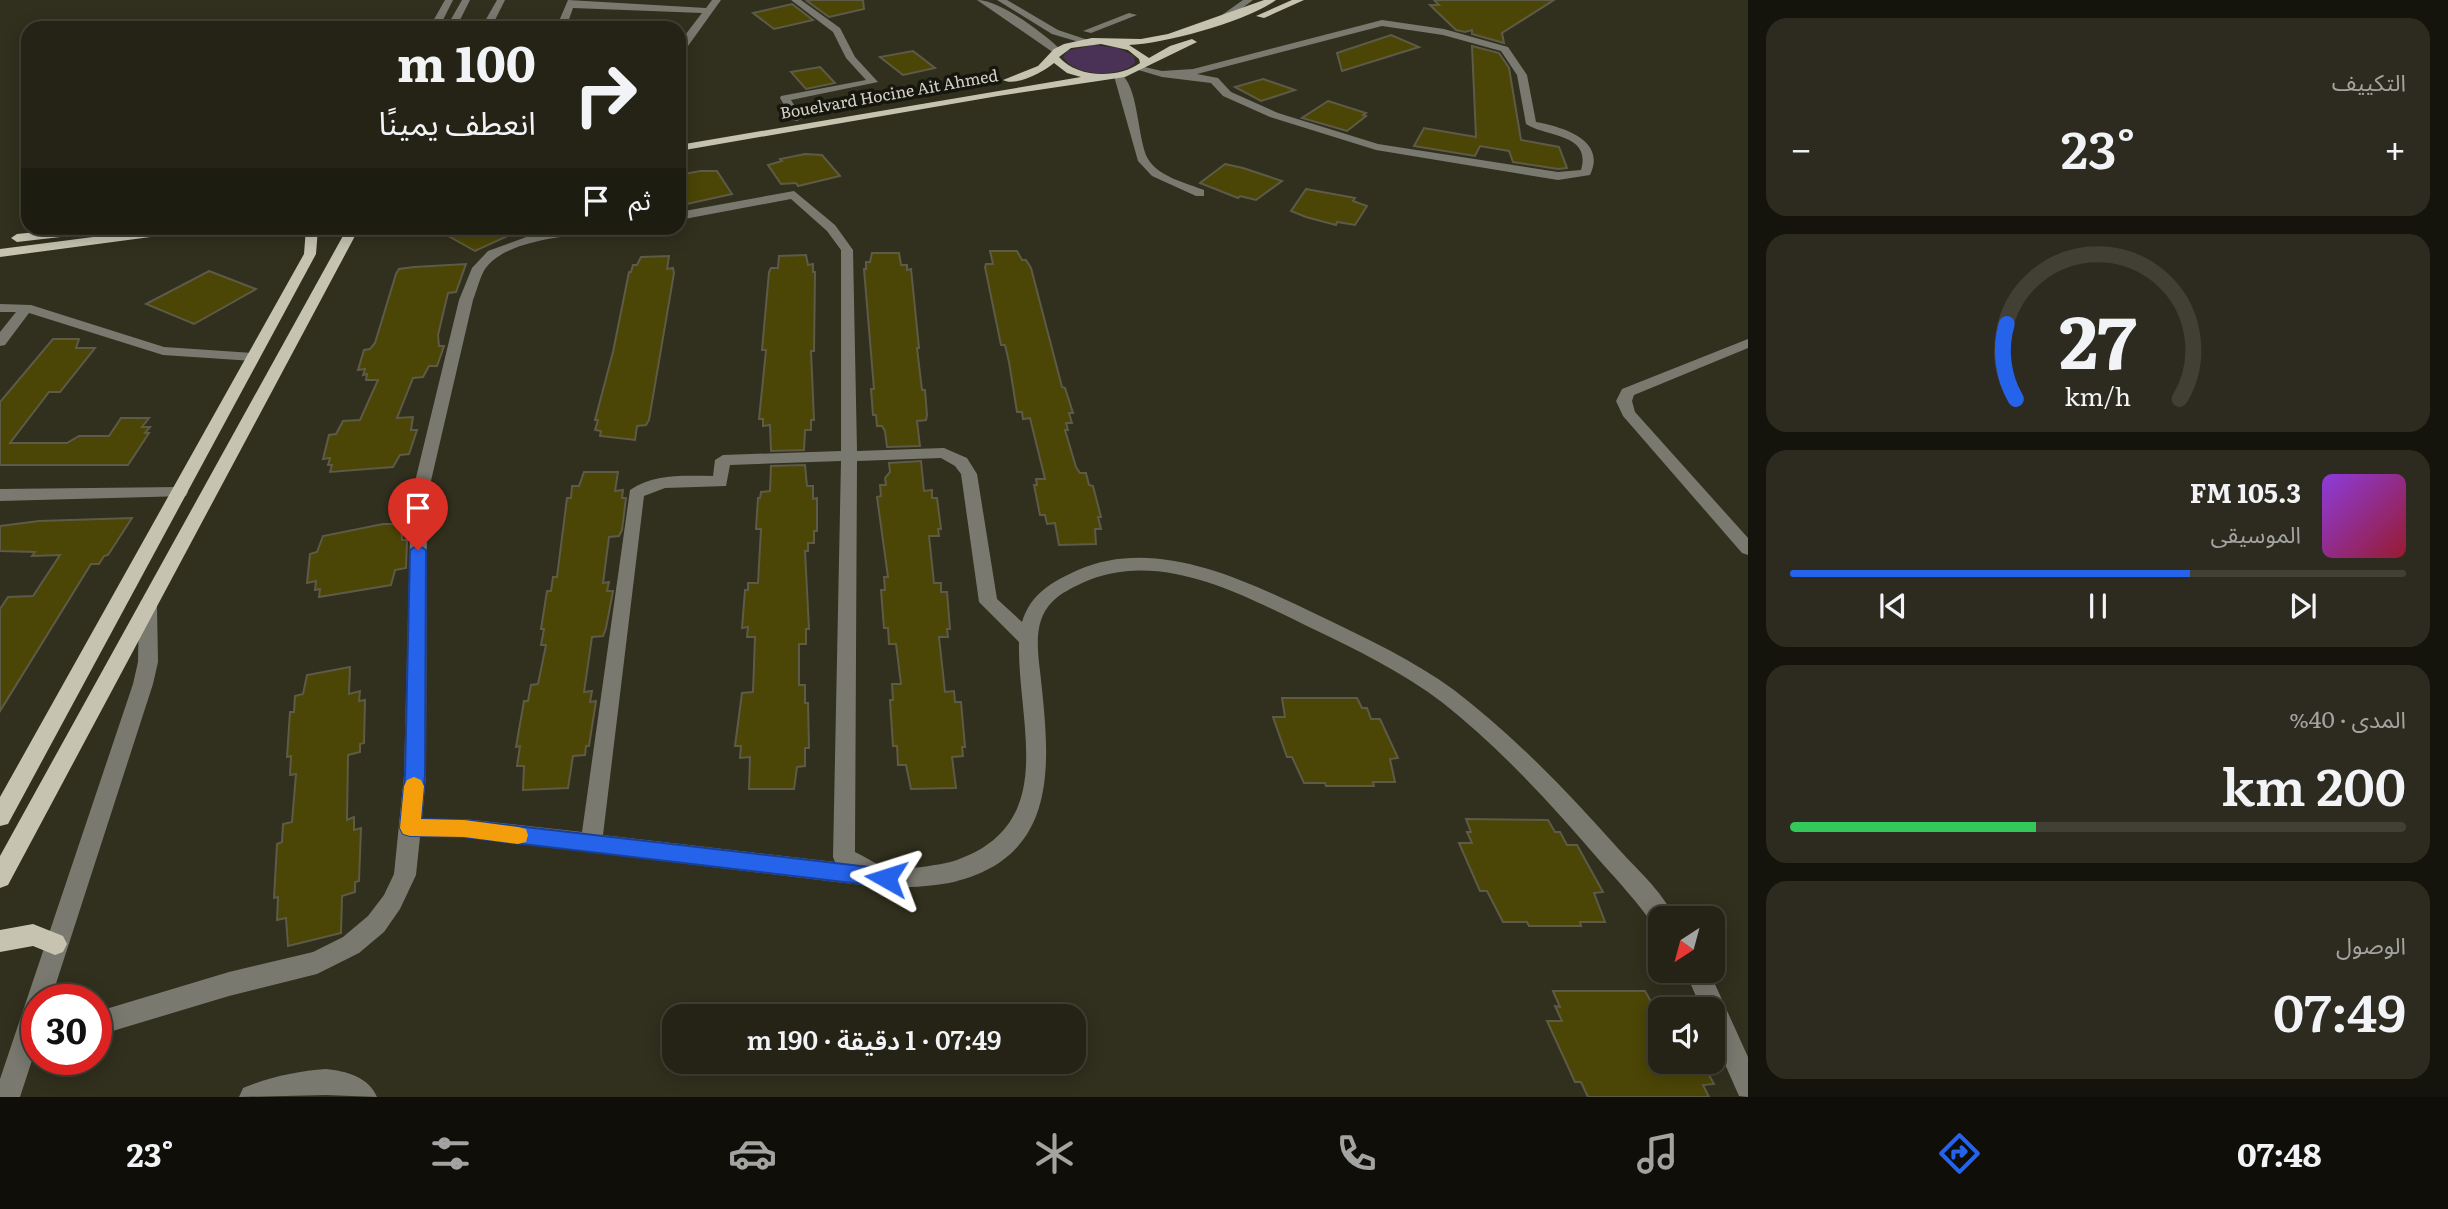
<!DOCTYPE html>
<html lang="ar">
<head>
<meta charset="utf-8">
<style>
  :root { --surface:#252316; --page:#2d2b1f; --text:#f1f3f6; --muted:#a3a4a1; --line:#424035; --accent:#2563eb }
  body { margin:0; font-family:Literata,"Noto Sans Arabic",serif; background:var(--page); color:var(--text); direction:rtl; height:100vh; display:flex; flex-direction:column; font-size:26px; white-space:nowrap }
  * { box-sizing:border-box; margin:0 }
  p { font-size:23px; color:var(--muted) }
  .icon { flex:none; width:38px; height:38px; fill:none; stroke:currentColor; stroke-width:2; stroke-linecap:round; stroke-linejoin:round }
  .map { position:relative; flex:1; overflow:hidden; direction:ltr }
  .sheet { display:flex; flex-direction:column; gap:18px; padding:18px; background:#14130c; width:700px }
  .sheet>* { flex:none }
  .hud { position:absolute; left:21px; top:21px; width:665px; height:214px; border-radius:21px; box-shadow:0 4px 18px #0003,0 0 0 2px var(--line); direction:rtl; background:#252316; color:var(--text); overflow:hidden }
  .needle { width:46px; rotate:216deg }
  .tools { position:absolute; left:1648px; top:906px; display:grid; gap:14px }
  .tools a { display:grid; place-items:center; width:77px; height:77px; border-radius:14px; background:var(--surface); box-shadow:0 4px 18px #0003,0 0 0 2px var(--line); font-size:35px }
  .speed { position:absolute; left:21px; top:984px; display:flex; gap:14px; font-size:35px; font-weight:700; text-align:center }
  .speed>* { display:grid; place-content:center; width:91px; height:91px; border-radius:50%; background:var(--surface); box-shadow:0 4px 18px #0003,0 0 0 2px var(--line); line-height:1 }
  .speed .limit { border:10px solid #d22; background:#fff; color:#111 }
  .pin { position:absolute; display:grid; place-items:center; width:60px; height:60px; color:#fff; margin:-72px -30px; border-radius:50% 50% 50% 0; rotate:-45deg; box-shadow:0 0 7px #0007 }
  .pin .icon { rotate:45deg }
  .me { position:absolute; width:77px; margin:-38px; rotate:276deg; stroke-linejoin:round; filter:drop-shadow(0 0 5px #0008) }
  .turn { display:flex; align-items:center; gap:24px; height:147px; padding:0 35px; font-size:32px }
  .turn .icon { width:91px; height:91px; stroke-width:2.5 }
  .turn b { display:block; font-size:49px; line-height:60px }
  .then { display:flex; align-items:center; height:66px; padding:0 35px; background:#0003; gap:14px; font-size:26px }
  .big { font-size:52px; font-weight:600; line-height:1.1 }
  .sheet .card { flex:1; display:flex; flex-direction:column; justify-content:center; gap:10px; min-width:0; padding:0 24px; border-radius:21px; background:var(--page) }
  .sheet .dial { align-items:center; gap:0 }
  .dial svg { height:182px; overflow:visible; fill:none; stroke:var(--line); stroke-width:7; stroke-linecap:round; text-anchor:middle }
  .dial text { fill:var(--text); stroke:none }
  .song { display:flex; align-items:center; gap:21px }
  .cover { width:84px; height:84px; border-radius:10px; background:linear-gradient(135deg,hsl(270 70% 55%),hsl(350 70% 35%)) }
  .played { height:7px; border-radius:4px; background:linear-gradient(90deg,var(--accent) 65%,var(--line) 65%) }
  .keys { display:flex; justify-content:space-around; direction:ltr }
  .heat { display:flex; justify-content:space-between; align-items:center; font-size:38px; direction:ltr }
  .charge { height:10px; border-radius:5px; background:linear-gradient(90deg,#34c759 40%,var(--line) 0) }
  .trip { position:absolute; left:662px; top:1004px; width:424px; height:70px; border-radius:21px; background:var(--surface); box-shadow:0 4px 18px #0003,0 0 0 2px var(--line); font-weight:600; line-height:70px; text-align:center; direction:rtl }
  .tab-bar { display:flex; height:112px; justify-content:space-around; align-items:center; background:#0f0e09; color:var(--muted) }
  .tab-bar .icon { width:49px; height:49px }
  .tab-bar .on { color:var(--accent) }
  .tab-bar b { font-size:32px; color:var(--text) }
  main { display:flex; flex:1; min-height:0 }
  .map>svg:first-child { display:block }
  .green { fill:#4a3156 }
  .building { fill:#4b4506; stroke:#5d5b47; stroke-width:2 }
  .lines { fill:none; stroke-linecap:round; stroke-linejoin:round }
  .minor { fill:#7a7970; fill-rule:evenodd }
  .major { fill:#c6c4b1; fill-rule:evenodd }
  .route { fill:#2563eb; stroke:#184099; stroke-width:2 }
  .slow { fill:#f59e0b }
  .labels { text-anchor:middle; stroke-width:7; stroke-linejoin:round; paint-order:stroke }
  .far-street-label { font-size:16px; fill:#d4d3c8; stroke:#17160e }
</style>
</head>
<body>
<main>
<section class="sheet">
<div class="card"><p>التكييف</p>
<div class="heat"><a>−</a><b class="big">23°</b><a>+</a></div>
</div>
<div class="card dial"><svg viewBox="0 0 100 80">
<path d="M14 69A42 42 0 1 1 86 69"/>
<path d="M14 69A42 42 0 0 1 10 36" stroke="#2563eb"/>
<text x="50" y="56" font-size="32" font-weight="700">27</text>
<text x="50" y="72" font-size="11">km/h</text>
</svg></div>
<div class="card">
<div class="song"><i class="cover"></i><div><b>105.3 FM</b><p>الموسيقى</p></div></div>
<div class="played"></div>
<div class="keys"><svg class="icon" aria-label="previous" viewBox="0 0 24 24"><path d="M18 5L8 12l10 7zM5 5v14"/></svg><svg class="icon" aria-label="pause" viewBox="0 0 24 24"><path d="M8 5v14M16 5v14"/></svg><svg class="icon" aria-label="next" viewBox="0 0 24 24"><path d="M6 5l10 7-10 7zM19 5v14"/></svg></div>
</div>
<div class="card"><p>المدى · 40%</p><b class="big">200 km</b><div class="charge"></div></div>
<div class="card"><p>الوصول</p><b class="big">07:49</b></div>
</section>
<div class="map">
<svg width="1748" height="1097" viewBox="0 0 1748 1097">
  <rect width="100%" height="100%" fill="#312f1d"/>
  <path class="green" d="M1093,45L1118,48L1134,56L1135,63C1119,78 1075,77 1063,57L1067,51Z"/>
  <g class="building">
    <polygon points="812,0 863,0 864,9 829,17 807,1"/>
    <polygon points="1434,0 1554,0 1502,33 1504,43 1472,34 1472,30 1465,32 1456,30 1430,5 1439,5"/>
    <polygon points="792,4 813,20 774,29 753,13"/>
    <polygon points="1391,35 1419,47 1342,71 1337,53"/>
    <polygon points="1472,46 1499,53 1509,68 1521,140 1559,147 1567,168 1558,169 1513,162 1509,151 1480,146 1475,156 1414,146 1424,128 1476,137"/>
    <polygon points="913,51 935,68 903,75 880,57"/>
    <polygon points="820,67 835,83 806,89 791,72"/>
    <polygon points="1263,79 1295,90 1261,101 1235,87"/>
    <polygon points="1328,101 1366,113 1363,115 1366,116 1347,131 1302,118"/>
    <polygon points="805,154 822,155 840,176 798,186 796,183 781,184 768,165 782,161 780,159"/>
    <polygon points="1225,164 1243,168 1282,181 1256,200 1240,196 1238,198 1200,183"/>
    <polygon points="700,171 717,171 732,194 687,204 685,201 679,202 679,175"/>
    <polygon points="1306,189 1355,198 1353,201 1367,206 1355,225 1337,222 1336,225 1306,217 1291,211"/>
    <polygon points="434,228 525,228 475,251"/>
    <polygon points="990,251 1017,251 1022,260 1026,260 1031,268 1062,387 1065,388 1073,413 1069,413 1072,423 1066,423 1068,430 1065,430 1076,467 1080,473 1086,473 1089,485 1093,486 1101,517 1098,517 1101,529 1095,529 1096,544 1059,545 1055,523 1047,524 1045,515 1040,515 1034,485 1037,485 1036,479 1045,479 1030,418 1023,419 1022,412 1017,412 1009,362 1005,345 1001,345 985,267 986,264 993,264"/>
    <polygon points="872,253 899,253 901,265 907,265 907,270 911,269 919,348 917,348 922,390 925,390 927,415 926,420 917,421 920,446 887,447 885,431 882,426 877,426 876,415 873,415 871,389 874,389 864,269 866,269 866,262 870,262"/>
    <polygon points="806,255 808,265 813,264 813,272 815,272 814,351 811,351 814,420 811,420 811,430 805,430 804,450 771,451 770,425 763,426 763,419 759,419 766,350 762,350 769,272 771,268 778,268 779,256"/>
    <polygon points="669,256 667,269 673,268 674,273 649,420 646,425 637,426 635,440 600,436 601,431 595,430 598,420 595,420 613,352 629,272 631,272 633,265 637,265 641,257"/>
    <polygon points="466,264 456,292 448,293 438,335 439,346 444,346 437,366 429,366 423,377 413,378 397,418 413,417 411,430 417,430 409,454 400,455 393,467 330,472 332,465 328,465 330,458 323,459 329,435 336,434 343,421 360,420 378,380 366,380 367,374 363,375 365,369 358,370 364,350 370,349 375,343 396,274 399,269 414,267"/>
    <polygon points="209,271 256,289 194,324 146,304"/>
    <polygon points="53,339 79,339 76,348 95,348 60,392 49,392 10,443 67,443 79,436 109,436 121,418 149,418 142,427 150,427 145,433 149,433 128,465 0,465 0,402"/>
    <polygon points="921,461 924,491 932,490 932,498 937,498 941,529 938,529 939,536 929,536 934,583 941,583 941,592 947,592 950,629 947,629 948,637 939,637 945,692 954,691 955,702 961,702 965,747 962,747 963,756 952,757 956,788 911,789 906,765 898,765 897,746 893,746 890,700 893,700 892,684 901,684 896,644 889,644 888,628 884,628 881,590 885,590 884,577 888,577 877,497 881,496 880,485 886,485 885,478 890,472 889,463"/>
    <polygon points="805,465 807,486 813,486 813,499 817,498 817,531 814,531 814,543 808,543 808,551 805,551 809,629 806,629 806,644 799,644 799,685 805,685 805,703 808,703 809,748 805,748 805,766 797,767 794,789 749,789 750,757 740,758 741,746 735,746 742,693 753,692 755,637 747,637 748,627 742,628 745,590 748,590 748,583 758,583 761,529 756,529 758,498 760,498 761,492 770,491 771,466"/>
    <polygon points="584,472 618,472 615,491 623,490 622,498 626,498 622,530 619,536 609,537 603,583 609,582 607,591 613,591 606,628 603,636 592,637 584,692 592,691 590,702 596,701 589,746 586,746 585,755 573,756 568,788 523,790 524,766 517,766 520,746 516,747 524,701 528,701 531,685 538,684 546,645 541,645 544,629 541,629 547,591 551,591 553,577 557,577 567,498 571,498 572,486 579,486"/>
    <polygon points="132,518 108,555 104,556 99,564 91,564 0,711 0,609 8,597 33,596 60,555 32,556 35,552 0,551 0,526 39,521"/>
    <polygon points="383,524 401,524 402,540 407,540 406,568 395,570 391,585 319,597 320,589 315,590 316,581 307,583 310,554 317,552 323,536"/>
    <polygon points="350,667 349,694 360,691 359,701 365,700 364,743 360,744 360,752 348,755 347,820 354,817 354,830 361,828 359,881 355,882 355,892 342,896 341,933 288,946 286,918 277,920 278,897 274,898 277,844 282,842 283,824 292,822 296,774 290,775 291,756 287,757 290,712 294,712 295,696 303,694 307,675"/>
    <polygon points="1282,698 1357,698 1362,708 1367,708 1371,719 1380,719 1398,758 1390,759 1395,782 1373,782 1374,786 1326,786 1325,783 1304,783 1292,757 1287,757 1273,717 1285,717"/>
    <polygon points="1466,819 1548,820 1555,832 1560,832 1567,845 1577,845 1603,892 1594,893 1605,922 1580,922 1581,926 1529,926 1527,922 1503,922 1487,891 1480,891 1459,843 1472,843 1467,832 1471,832"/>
    <polygon points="1553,991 1645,991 1654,1007 1661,1007 1661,1062 1702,1063 1714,1084 1703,1085 1709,1097 1588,1097 1581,1082 1575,1082 1547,1021 1562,1021 1555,1006 1560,1007"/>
  </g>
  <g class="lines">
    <g class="minor">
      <polygon points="445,0 453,0 439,28 429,28"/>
      <polygon points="462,0 470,0 456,28 446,28"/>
      <polygon points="497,0 505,0 491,28 481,28"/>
      <polygon points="568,0 706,8 712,0 721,0 688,46 679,50 679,43 702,13 573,8 566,28 556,28"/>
      <polygon points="791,0 801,0 840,28 855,57 878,82 791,100 802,118 797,121 793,120 780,98 781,96 866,80 846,58 833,32"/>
      <path d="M977,0C1000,0 1045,34 1062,51L1054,53Z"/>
      <polygon points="997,0 1007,0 1058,30 1094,42 1089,45 1052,34"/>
      <polygon points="1243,0 1253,0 1225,21 1219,21 1219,17"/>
      <polygon points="1129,13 1137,15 1091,33 1083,31"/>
      <path d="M1382,20L1444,29L1508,47L1527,75L1536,122C1563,127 1607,140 1590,175L1558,180L1376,150L1270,117L1223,96L1211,83L1162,77L1135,69L1140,66L1162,71L1193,69ZM1382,26L1443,35L1501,51L1517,75L1526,124C1545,137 1592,133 1581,170L1558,172L1378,144L1278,113L1231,92L1218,78L1197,74Z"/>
      <path d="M1119,73C1139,83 1137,140 1148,159C1159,177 1186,183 1204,190V196H1196L1152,176L1138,161L1114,76Z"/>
      <path d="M794,191L835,225L853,250L857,451L944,448L967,458L977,474L997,599L1022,622C1031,593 1052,582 1078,570C1157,535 1249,582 1320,616C1366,638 1413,660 1454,690C1513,735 1566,790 1615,845C1635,868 1662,890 1675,919H1661V929L1655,927C1638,903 1619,882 1600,861C1552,805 1501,749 1443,703C1403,672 1355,649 1309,627C1241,594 1158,548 1082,583C1072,588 1061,593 1053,601C1034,619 1037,647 1040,671C1050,762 1062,858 949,883C928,887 907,887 886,888L464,837H420L416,875L400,909L384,932L359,953L317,974L229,996L96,1036V1012L229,972L313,952L343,937L368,916L384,895L394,874L404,775L411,498L459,300L472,268L488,251L537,233L577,228H606L600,232C568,236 505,240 485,269C480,277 477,290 473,300L427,498L426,775L422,819H464L582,832L630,490C655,473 684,476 713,476L715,460L723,455L841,451V250L827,231L791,199L679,220V212ZM941,458L955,466L961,474L979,602L1019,642C1017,724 1060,823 957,860C943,865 895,872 883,867C874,863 864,856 855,852L857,461ZM841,461L833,857L835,862L603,835L644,496L665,488L726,486L730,465Z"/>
      <polygon points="0,304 31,305 164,347 253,353 260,357 253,361 163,355 29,313 5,345 0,346 0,332 16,312 0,312"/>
      <polygon points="1748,339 1748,348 1634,395 1632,401 1635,412 1748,538 1748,555 1742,553 1623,416 1616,401 1622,389"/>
      <polygon points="180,487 186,488 188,492 186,496 0,501 0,489"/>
      <polygon points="148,599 155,601 157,606 158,662 153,684 51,999 37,999 37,1045 20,1097 0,1097 0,1079 133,684 138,662 139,606 141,601"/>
      <polygon points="1685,971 1709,971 1748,1057 1748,1097 1739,1096 1713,1037 1713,1010 1702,1010"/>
      <path d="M326,1069C346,1071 369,1077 377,1097L326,1095L239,1097L243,1088C269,1077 298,1071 326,1069Z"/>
    </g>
    <g class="major">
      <path d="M1264,0H1276C1248,21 1164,44 1129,45L1149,58L1170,46L1192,39L1197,42L1125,77L998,96L679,151V145L1081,77L1067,73L1054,63C1044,72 1015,87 1003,80L1038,66L1054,49L1064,44L1092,38L1141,39L1168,34ZM1101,44L1128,50L1139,59L1140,63C1118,79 1077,78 1059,57L1071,48Z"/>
      <polygon points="1292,0 1304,0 1264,18 1256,16"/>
      <polygon points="76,228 110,228 104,232 17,242 11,238 17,234"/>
      <polygon points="163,228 194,228 188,232 0,257 0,249"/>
      <polygon points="306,228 318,228 316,254 8,824 0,826 0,797 304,254"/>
      <polygon points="351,228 364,228 355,236 8,885 0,888 0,856 344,234"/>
      <polygon points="33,924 63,936 67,944 63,952 55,955 33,946 0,952 0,930"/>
    </g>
  </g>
  <polygon class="route" points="418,545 426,550 425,775 421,819 464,820 886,869 894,872 897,878 894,885 886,887 464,837 410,836 403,834 400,828 405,775 410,550"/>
  <polygon class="slow" points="414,777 421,780 424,786 421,819 464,820 518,827 526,829 528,835 526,842 518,844 464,837 410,836 403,834 400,828 404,786 407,780"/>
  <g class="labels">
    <g class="far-street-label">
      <text transform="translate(889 94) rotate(-10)" y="6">Bouelvard Hocine Ait Ahmed</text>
    </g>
  </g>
</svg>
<div class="tools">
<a><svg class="needle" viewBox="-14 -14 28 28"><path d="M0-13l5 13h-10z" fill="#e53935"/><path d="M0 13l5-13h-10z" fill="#a3a4a1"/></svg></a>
<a><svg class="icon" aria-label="sound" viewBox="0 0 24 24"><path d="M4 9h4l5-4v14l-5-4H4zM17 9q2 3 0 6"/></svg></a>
</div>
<div class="speed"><div class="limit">30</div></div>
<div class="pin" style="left:418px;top:550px;background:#d93025"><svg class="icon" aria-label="arrive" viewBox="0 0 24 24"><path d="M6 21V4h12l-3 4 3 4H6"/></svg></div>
<svg class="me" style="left:886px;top:878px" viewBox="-20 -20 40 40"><path d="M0-17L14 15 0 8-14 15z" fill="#2563eb" stroke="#fff" stroke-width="4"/></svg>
<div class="trip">07:49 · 1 دقيقة · 190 m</div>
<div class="hud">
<div class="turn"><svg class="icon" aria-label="right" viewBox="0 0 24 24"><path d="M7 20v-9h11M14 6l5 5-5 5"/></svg><div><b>100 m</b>انعطف يمينًا</div></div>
<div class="then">ثم<svg class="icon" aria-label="arrive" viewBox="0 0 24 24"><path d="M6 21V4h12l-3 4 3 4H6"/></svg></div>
</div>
</div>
</main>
<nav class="tab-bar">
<b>07:48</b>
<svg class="icon on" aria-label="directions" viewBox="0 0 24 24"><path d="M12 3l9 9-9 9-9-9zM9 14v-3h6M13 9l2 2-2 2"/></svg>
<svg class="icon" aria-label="music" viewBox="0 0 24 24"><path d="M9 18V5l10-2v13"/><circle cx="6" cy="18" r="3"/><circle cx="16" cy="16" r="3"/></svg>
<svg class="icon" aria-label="phone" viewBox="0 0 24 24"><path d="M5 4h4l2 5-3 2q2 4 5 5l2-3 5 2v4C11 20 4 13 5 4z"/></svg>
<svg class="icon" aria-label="climate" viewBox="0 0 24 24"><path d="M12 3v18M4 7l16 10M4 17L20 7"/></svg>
<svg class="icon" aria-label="car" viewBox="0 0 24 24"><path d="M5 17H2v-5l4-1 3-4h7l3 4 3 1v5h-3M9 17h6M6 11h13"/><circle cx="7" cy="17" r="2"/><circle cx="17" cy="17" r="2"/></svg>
<svg class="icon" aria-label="filters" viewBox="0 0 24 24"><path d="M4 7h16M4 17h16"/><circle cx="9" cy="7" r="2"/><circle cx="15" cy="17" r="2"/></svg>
<b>23°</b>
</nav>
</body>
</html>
